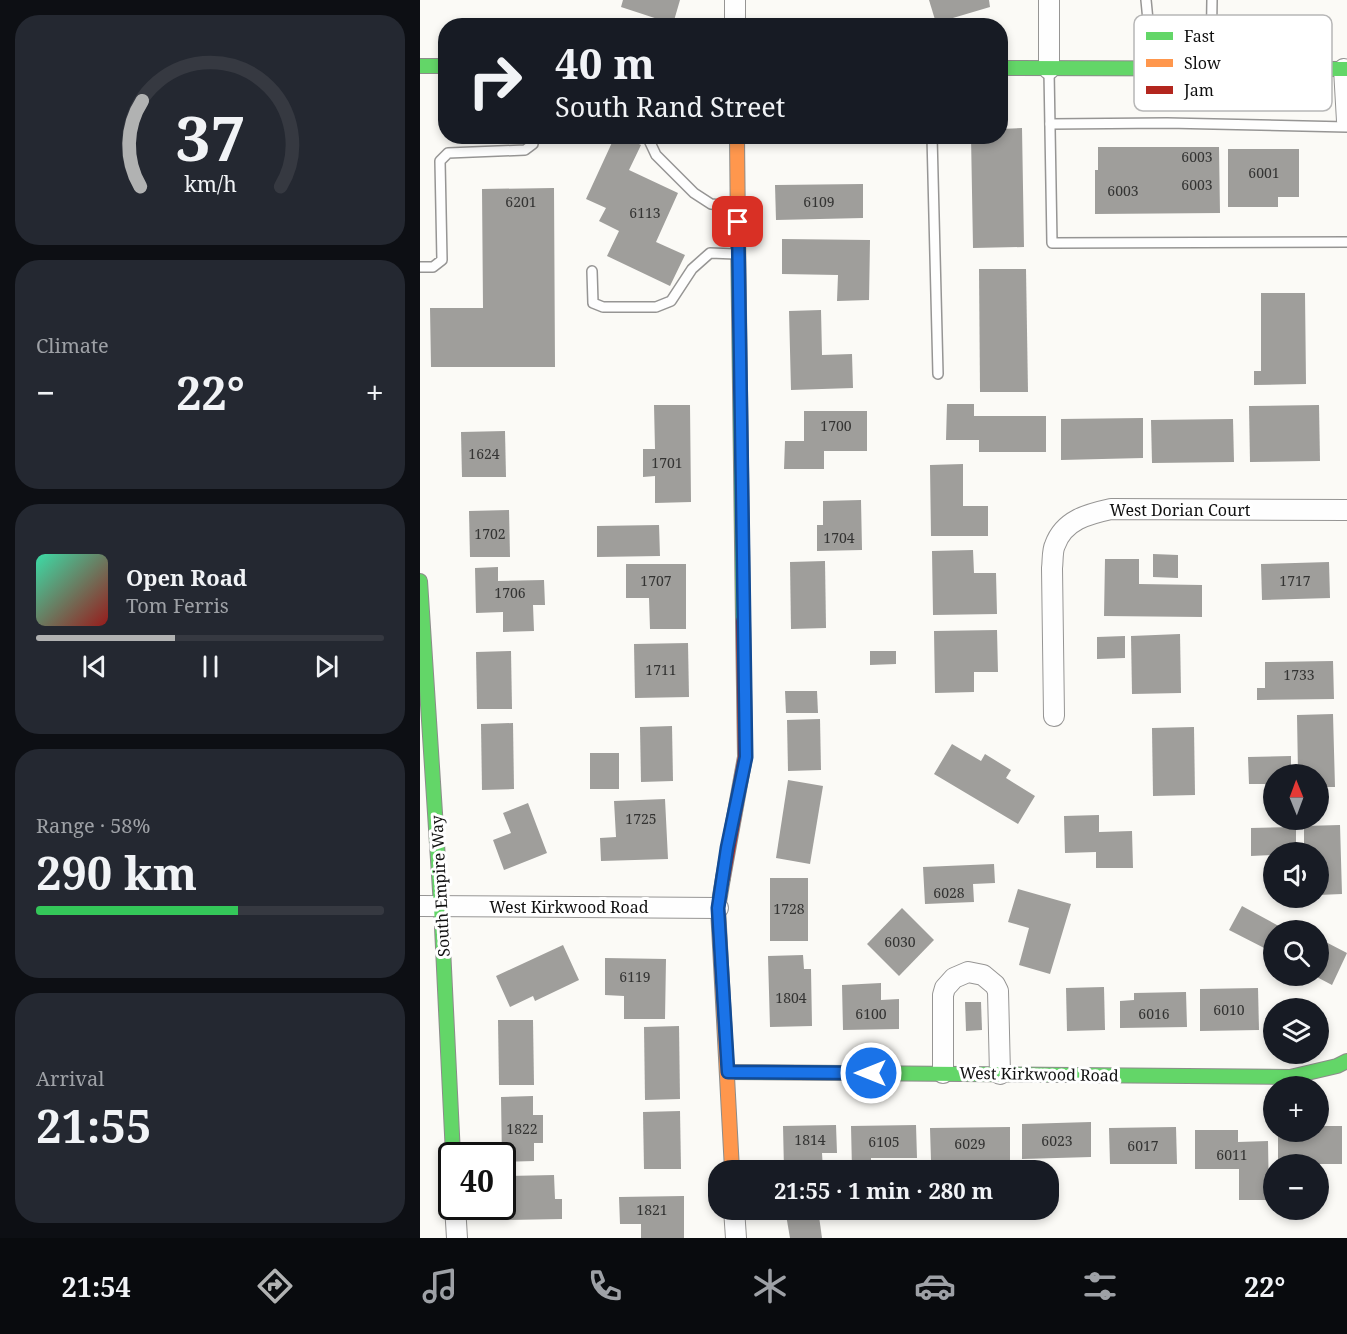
<!DOCTYPE html>
<html lang="en">
<head>
<meta charset="utf-8">
<style>
  :root { --surface:#171b24; --page:#242831; --text:#f1f3f6; --muted:#9ea1a6; --line:#363941; --accent:#b1b2b2 }
  body { margin:0; font-family:"Noto Serif",serif; background:var(--page); color:var(--text); height:100vh; display:flex; flex-direction:column; font-size:22px; white-space:nowrap }
  * { box-sizing:border-box; margin:0 }
  p { font-size:20px; color:var(--muted) }
  .icon { flex:none; width:33px; height:33px; fill:none; stroke:currentColor; stroke-width:2; stroke-linecap:round; stroke-linejoin:round }
  .map { position:relative; flex:1; overflow:hidden }
  .drawer { display:flex; flex-direction:column; gap:15px; padding:15px; background:#0d0f14; width:420px }
  .drawer>* { flex:none }
  .guide { position:absolute; left:18px; top:18px; width:570px; height:126px; border-radius:24px; box-shadow:0 3px 9px #0003; background:#171b24; color:var(--text); overflow:hidden }
  .needle { width:39px; rotate:359deg }
  .buttons { position:absolute; left:843px; top:764px; display:grid; gap:12px }
  .buttons a { display:grid; place-items:center; width:66px; height:66px; border-radius:50%; background:var(--surface); box-shadow:0 3px 9px #0003; font-size:30px }
  .speed { position:absolute; left:18px; top:1142px; display:flex; gap:12px; font-size:30px; font-weight:700; text-align:center }
  .speed>* { display:grid; place-content:center; width:78px; height:78px; border-radius:50%; background:var(--surface); box-shadow:0 3px 9px #0003; line-height:1 }
  .speed .limit { border:3px solid #111; border-radius:9px; background:#fff; color:#111 }
  .pin { position:absolute; display:grid; place-items:center; width:51px; height:51px; color:#fff; margin:-26px; border-radius:12px; box-shadow:0 3px 9px #0006 }
  .me { position:absolute; width:66px; margin:-33px; rotate:270deg; stroke-linejoin:round; filter:drop-shadow(0 0 4px #0008) }
  .turn { display:flex; align-items:center; gap:21px; height:126px; padding:0 18px; font-size:27px }
  .turn .icon { width:78px; height:78px; stroke-width:2.5 }
  .turn b { display:block; font-size:42px; line-height:51px }
  .big { font-size:45px; font-weight:700; line-height:1.1 }
  .drawer .tile { flex:1; display:flex; flex-direction:column; justify-content:center; gap:9px; min-width:0; padding:0 21px; border-radius:24px; background:var(--page) }
  .drawer .dial { align-items:center; gap:0 }
  .dial svg { height:156px; overflow:visible; fill:none; stroke:var(--line); stroke-width:7; stroke-linecap:round; text-anchor:middle }
  .dial text { fill:var(--text); stroke:none }
  .song { display:flex; align-items:center; gap:18px }
  .cover { width:72px; height:72px; border-radius:9px; background:linear-gradient(135deg,hsl(160 70% 55%),hsl(0 70% 35%)) }
  .played { height:6px; border-radius:3px; background:linear-gradient(90deg,var(--accent) 40%,var(--line) 40%) }
  .keys { display:flex; justify-content:space-around; direction:ltr }
  .heat { display:flex; justify-content:space-between; align-items:center; font-size:33px; direction:ltr }
  .charge { height:9px; border-radius:4px; background:linear-gradient(90deg,#34c759 58%,var(--line) 0) }
  .trip { position:absolute; left:288px; top:1160px; width:351px; height:60px; border-radius:24px; background:var(--surface); box-shadow:0 3px 9px #0003; font-weight:700; line-height:60px; text-align:center }
  .tabs { display:flex; height:96px; justify-content:space-around; align-items:center; background:#090b0e; color:var(--muted) }
  .tabs .icon { width:42px; height:42px }
  .tabs .current { color:var(--accent) }
  .tabs b { font-size:27px; color:var(--text) }
  main { display:flex; flex:1; min-height:0 }
  .map>svg:first-child { display:block }
  .building { fill:#9f9e9b }
  .lines { fill:none; stroke-linecap:round; stroke-linejoin:round }
  .lane-casing { stroke:#969594; stroke-width:12 }
  .street-casing { stroke:#969594; stroke-width:22 }
  .fast-casing { stroke:#8c8c8a; stroke-width:16 }
  .slow-casing { stroke:#8c8c8a; stroke-width:16 }
  .jam-casing { stroke:#8c8c8a; stroke-width:16 }
  .lane { stroke:#fefefe; stroke-width:9 }
  .street { stroke:#fefefe; stroke-width:20 }
  .fast { stroke:#63d668; stroke-width:14 }
  .slow { stroke:#ff974d; stroke-width:14 }
  .jam { stroke:#b3261e; stroke-width:14 }
  .route-casing { stroke:#114b97; stroke-width:15 }
  .route { stroke:#1a73e8; stroke-width:10 }
  .labels { text-anchor:middle; stroke-width:6; stroke-linejoin:round; paint-order:stroke }
  .number-label { font-size:14px; fill:#343433 }
  .street-label { font-size:16px; fill:#101010; stroke:#fff }
  .key { fill:#fff; stroke:#b7b7b7; stroke-width:1.5 }
  .key-label { font-size:16px; fill:#101010 }
</style>
</head>
<body>
<main>
<section class="drawer">
<div class="tile dial"><svg viewBox="0 0 100 80">
<path d="M14 69A42 42 0 1 1 86 69"/>
<path d="M14 69A42 42 0 0 1 15 25" stroke="#b1b2b2"/>
<text x="50" y="56" font-size="32" font-weight="700">37</text>
<text x="50" y="72" font-size="11">km/h</text>
</svg></div>
<div class="tile"><p>Climate</p>
<div class="heat"><a>−</a><b class="big">22°</b><a>+</a></div>
</div>
<div class="tile">
<div class="song"><i class="cover"></i><div><b>Open Road</b><p>Tom Ferris</p></div></div>
<div class="played"></div>
<div class="keys"><svg class="icon" aria-label="previous" viewBox="0 0 24 24"><path d="M18 5L8 12l10 7zM5 5v14"/></svg><svg class="icon" aria-label="pause" viewBox="0 0 24 24"><path d="M8 5v14M16 5v14"/></svg><svg class="icon" aria-label="next" viewBox="0 0 24 24"><path d="M6 5l10 7-10 7zM19 5v14"/></svg></div>
</div>
<div class="tile"><p>Range · 58%</p><b class="big">290 km</b><div class="charge"></div></div>
<div class="tile"><p>Arrival</p><b class="big">21:55</b></div>
</section>
<div class="map">
<svg width="927" height="1238" viewBox="0 0 927 1238">
  <rect width="100%" height="100%" fill="#fbfaf6"/>
  <g class="building">
    <polygon points="203,0 260,0 253,24 201,7"/>
    <polygon points="509,0 569,0 570,7 516,23"/>
    <polygon points="602,128 604,247 553,248 551,136 580,136 580,129"/>
    <polygon points="195,136 203,136 221,145 209,170 258,193 236,242 265,255 250,286 187,256 199,231 179,221 186,208 166,199"/>
    <polygon points="678,147 799,147 800,213 675,214 675,170 678,170"/>
    <polygon points="808,149 879,149 879,197 858,197 858,207 808,207"/>
    <polygon points="443,184 443,218 356,220 355,185"/>
    <polygon points="134,188 135,367 11,367 10,308 63,308 62,189"/>
    <polygon points="362,239 450,240 449,300 417,301 418,275 362,274"/>
    <polygon points="559,269 606,269 608,392 560,392"/>
    <polygon points="841,293 885,293 886,384 834,385 834,371 841,371"/>
    <polygon points="401,310 402,355 432,354 433,388 371,390 369,311"/>
    <polygon points="527,404 554,404 554,416 626,416 626,452 559,452 559,440 526,440"/>
    <polygon points="234,405 270,405 271,502 235,503 235,476 223,477 223,449 235,449"/>
    <polygon points="899,405 900,461 830,462 829,406"/>
    <polygon points="384,411 447,411 447,451 404,451 404,469 364,469 365,441 384,441"/>
    <polygon points="723,418 723,458 641,460 641,419"/>
    <polygon points="813,419 814,462 732,463 731,420"/>
    <polygon points="85,431 86,477 42,477 41,432"/>
    <polygon points="543,464 543,506 568,506 568,536 511,536 510,465"/>
    <polygon points="441,500 442,550 397,551 397,525 403,525 403,501"/>
    <polygon points="89,510 90,557 50,557 49,511"/>
    <polygon points="239,525 240,556 177,557 177,526"/>
    <polygon points="553,550 554,573 576,573 577,614 513,615 512,551"/>
    <polygon points="733,554 758,555 758,578 733,577"/>
    <polygon points="685,559 719,559 719,584 782,585 782,617 684,616"/>
    <polygon points="405,561 406,628 371,629 370,562"/>
    <polygon points="909,562 910,598 842,600 841,564"/>
    <polygon points="206,564 266,564 266,629 230,629 229,598 206,598"/>
    <polygon points="78,567 78,581 124,580 125,605 113,605 114,631 83,632 83,612 56,613 55,568"/>
    <polygon points="577,630 578,672 554,672 554,692 515,693 514,631"/>
    <polygon points="760,634 761,693 712,694 711,636"/>
    <polygon points="705,636 705,658 677,659 677,637"/>
    <polygon points="268,643 269,697 215,698 214,644"/>
    <polygon points="91,651 92,709 57,709 56,652"/>
    <polygon points="450,651 476,651 476,664 450,665"/>
    <polygon points="913,661 914,699 837,700 837,688 845,688 845,662"/>
    <polygon points="365,691 397,691 398,713 366,713"/>
    <polygon points="913,714 915,787 898,787 898,774 878,774 877,715"/>
    <polygon points="400,719 401,770 368,771 367,720"/>
    <polygon points="93,723 94,789 62,790 61,724"/>
    <polygon points="252,726 253,781 221,782 220,727"/>
    <polygon points="774,727 775,795 733,796 732,728"/>
    <polygon points="532,744 561,761 565,754 591,770 586,778 615,796 598,824 514,774"/>
    <rect x="170" y="753" width="29" height="36"/>
    <polygon points="871,756 871,774 854,774 854,784 829,784 828,757"/>
    <polygon points="368,780 403,786 390,864 356,858"/>
    <polygon points="245,799 248,859 181,861 180,838 196,837 194,801"/>
    <polygon points="108,803 127,853 84,870 73,840 91,833 83,813"/>
    <polygon points="679,815 679,832 712,831 713,868 676,868 676,852 645,853 644,816"/>
    <polygon points="920,825 922,894 898,895 898,852 884,852 884,826"/>
    <polygon points="876,827 876,852 854,852 854,855 831,856 831,828"/>
    <polygon points="574,864 575,883 553,884 554,902 505,904 503,867"/>
    <rect x="350" y="878" width="38" height="63"/>
    <polygon points="598,889 651,904 630,974 599,965 609,928 588,922"/>
    <polygon points="822,906 866,930 854,930 854,953 809,930"/>
    <polygon points="482,908 514,940 479,976 447,944"/>
    <polygon points="898,938 927,953 912,985 893,975 898,975"/>
    <polygon points="143,945 159,980 115,1001 113,996 90,1007 76,976"/>
    <polygon points="383,955 384,969 391,969 392,1026 350,1027 348,956"/>
    <polygon points="185,958 246,959 245,1019 204,1019 204,996 185,995"/>
    <polygon points="461,983 461,1000 479,999 479,1029 423,1030 422,985"/>
    <polygon points="684,987 685,1030 647,1031 646,988"/>
    <polygon points="838,988 839,1030 780,1031 780,989"/>
    <polygon points="766,992 767,1027 700,1028 700,1001 714,1000 714,993"/>
    <polygon points="545,1002 561,1002 562,1030 546,1031"/>
    <polygon points="78,1020 113,1020 114,1085 79,1085"/>
    <polygon points="259,1026 260,1099 225,1100 224,1027"/>
    <polygon points="113,1096 113,1115 123,1115 123,1143 114,1143 114,1161 82,1162 81,1097"/>
    <polygon points="260,1111 261,1169 224,1169 223,1112"/>
    <polygon points="671,1122 671,1157 602,1159 602,1124"/>
    <polygon points="416,1125 417,1153 402,1153 403,1170 364,1170 363,1126"/>
    <polygon points="496,1125 497,1158 451,1158 451,1170 432,1170 431,1126"/>
    <polygon points="898,1126 922,1126 922,1164 858,1164 858,1131 898,1131"/>
    <polygon points="590,1127 590,1160 511,1161 510,1128"/>
    <polygon points="756,1127 757,1164 690,1164 689,1128"/>
    <polygon points="775,1130 818,1130 818,1142 848,1141 849,1200 819,1200 819,1169 775,1169"/>
    <polygon points="134,1175 135,1199 142,1199 142,1219 86,1220 85,1176"/>
    <polygon points="264,1196 264,1238 221,1238 221,1224 200,1224 199,1197"/>
    <polygon points="365,1209 398,1209 402,1238 370,1238"/>
  </g>
  <g class="lines">
    <defs>
      <g id="lane">
        <polyline points="726,0 729,31 729,63"/>
        <polyline points="791,63 792,0"/>
        <polyline points="629,71 632,243 927,242"/>
        <polyline points="630,124 747,123 927,127"/>
        <polyline points="227,136 236,155 274,193 291,204 315,206"/>
        <polyline points="512,136 518,374"/>
        <polyline points="0,267 13,267 22,260 20,161 28,153 105,150 113,144 113,136"/>
        <polyline points="172,271 173,303 183,307 236,307 251,301 272,269 290,253 316,254"/>
      </g>
      <g id="street">
        <polyline points="315,0 315,26"/>
        <polyline points="629,0 629,69"/>
        <polyline points="924,69 927,121"/>
        <path d="M634,716L632,568C633,561 632,551 635,545C644,520 668,514 691,509L927,510"/>
        <polyline points="0,906 298,908"/>
        <polyline points="523,1073 523,995 525,988 534,978 548,972 563,975 575,985 578,991 580,1074"/>
        <polyline points="35,1206 37,1238"/>
        <polyline points="314,1209 316,1238"/>
      </g>
      <g id="fast">
        <polyline points="0,66 26,66"/>
        <polyline points="580,68 927,69"/>
        <polyline points="318,233 323,621"/>
        <polyline points="0,581 21,906 33,1155"/>
        <polyline points="308,1072 870,1077 917,1066 927,1061"/>
      </g>
      <g id="slow">
        <polyline points="317,136 318,233"/>
        <polyline points="303,878 298,908 312,1170"/>
      </g>
      <polyline id="jam" points="303,878 325,757 323,621"/>
    </defs>
    <use href="#lane" class="lane-casing"/>
    <use href="#street" class="street-casing"/>
    <use href="#fast" class="fast-casing"/>
    <use href="#slow" class="slow-casing"/>
    <use href="#jam" class="jam-casing"/>
    <use href="#lane" class="lane"/>
    <use href="#street" class="street"/>
    <use href="#fast" class="fast"/>
    <use href="#slow" class="slow"/>
    <use href="#jam" class="jam"/>
  </g>
  <g class="lines">
    <defs>
      <polyline id="route" points="318,222 326,757 307,848 298,908 308,1072 451,1073"/>
    </defs>
    <use href="#route" class="route-casing"/>
    <use href="#route" class="route"/>
  </g>
  <g class="labels">
    <g class="number-label">
      <text x="777" y="162">6003</text>
      <text x="844" y="178">6001</text>
      <text x="777" y="190">6003</text>
      <text x="703" y="196">6003</text>
      <text x="101" y="207">6201</text>
      <text x="399" y="207">6109</text>
      <text x="225" y="218">6113</text>
      <text x="416" y="431">1700</text>
      <text x="64" y="459">1624</text>
      <text x="247" y="468">1701</text>
      <text x="70" y="539">1702</text>
      <text x="419" y="543">1704</text>
      <text x="236" y="586">1707</text>
      <text x="875" y="586">1717</text>
      <text x="90" y="598">1706</text>
      <text x="241" y="675">1711</text>
      <text x="879" y="680">1733</text>
      <text x="221" y="824">1725</text>
      <text x="529" y="898">6028</text>
      <text x="369" y="914">1728</text>
      <text x="480" y="947">6030</text>
      <text x="215" y="982">6119</text>
      <text x="371" y="1003">1804</text>
      <text x="809" y="1015">6010</text>
      <text x="451" y="1019">6100</text>
      <text x="734" y="1019">6016</text>
      <text x="102" y="1134">1822</text>
      <text x="390" y="1145">1814</text>
      <text x="637" y="1146">6023</text>
      <text x="464" y="1147">6105</text>
      <text x="550" y="1149">6029</text>
      <text x="723" y="1151">6017</text>
      <text x="812" y="1160">6011</text>
      <text x="232" y="1215">1821</text>
    </g>
    <g class="street-label">
      <text x="760" y="516">West Dorian Court</text>
      <text transform="translate(20 886) rotate(-93)" y="6">South Empire Way</text>
      <text x="149" y="913">West Kirkwood Road</text>
      <text transform="translate(619 1074) rotate(1)" y="6">West Kirkwood Road</text>
    </g>
  </g>
  <rect x="714" y="15" width="198" height="96" rx="9" class="key"/>
  <rect x="726" y="32" width="27" height="8" fill="#63d668"/>
  <rect x="726" y="59" width="27" height="8" fill="#ff974d"/>
  <rect x="726" y="86" width="27" height="8" fill="#b3261e"/>
  <g class="key-label">
    <text x="764" y="42">Fast</text>
    <text x="764" y="69">Slow</text>
    <text x="764" y="96">Jam</text>
  </g>
</svg>
<div class="buttons">
<a><svg class="needle" viewBox="-14 -14 28 28"><path d="M0-13l5 13h-10z" fill="#e53935"/><path d="M0 13l5-13h-10z" fill="#9ea1a6"/></svg></a>
<a><svg class="icon" aria-label="sound" viewBox="0 0 24 24"><path d="M4 9h4l5-4v14l-5-4H4zM17 9q2 3 0 6"/></svg></a>
<a><svg class="icon" aria-label="search" viewBox="0 0 24 24"><circle cx="10" cy="10" r="6"/><path d="M15 15l6 6"/></svg></a>
<a><svg class="icon" aria-label="layers" viewBox="0 0 24 24"><path d="M12 4l9 5-9 5-9-5zM3 14l9 5 9-5"/></svg></a>
<a>+</a>
<a>−</a>
</div>
<div class="speed"><div class="limit">40</div></div>
<div class="pin" style="left:318px;top:222px;background:#d93025"><svg class="icon" aria-label="arrive" viewBox="0 0 24 24"><path d="M6 21V4h12l-3 4 3 4H6"/></svg></div>
<svg class="me" style="left:451px;top:1073px" viewBox="-20 -20 40 40"><circle r="17" fill="#1a73e8" stroke="#fff" stroke-width="3"/><path d="M0-11L8 9 0 5-8 9z" fill="#fff"/></svg>
<div class="trip">21:55 · 1 min · 280 m</div>
<div class="guide">
<div class="turn"><svg class="icon" aria-label="right" viewBox="0 0 24 24"><path d="M7 20v-9h11M14 6l5 5-5 5"/></svg><div><b>40 m</b>South Rand Street</div></div>
</div>
</div>
</main>
<nav class="tabs">
<b>21:54</b>
<svg class="icon current" aria-label="directions" viewBox="0 0 24 24"><path d="M12 3l9 9-9 9-9-9zM9 14v-3h6M13 9l2 2-2 2"/></svg>
<svg class="icon" aria-label="music" viewBox="0 0 24 24"><path d="M9 18V5l10-2v13"/><circle cx="6" cy="18" r="3"/><circle cx="16" cy="16" r="3"/></svg>
<svg class="icon" aria-label="phone" viewBox="0 0 24 24"><path d="M5 4h4l2 5-3 2q2 4 5 5l2-3 5 2v4C11 20 4 13 5 4z"/></svg>
<svg class="icon" aria-label="climate" viewBox="0 0 24 24"><path d="M12 3v18M4 7l16 10M4 17L20 7"/></svg>
<svg class="icon" aria-label="car" viewBox="0 0 24 24"><path d="M5 17H2v-5l4-1 3-4h7l3 4 3 1v5h-3M9 17h6M6 11h13"/><circle cx="7" cy="17" r="2"/><circle cx="17" cy="17" r="2"/></svg>
<svg class="icon" aria-label="filters" viewBox="0 0 24 24"><path d="M4 7h16M4 17h16"/><circle cx="9" cy="7" r="2"/><circle cx="15" cy="17" r="2"/></svg>
<b>22°</b>
</nav>
</body>
</html>
